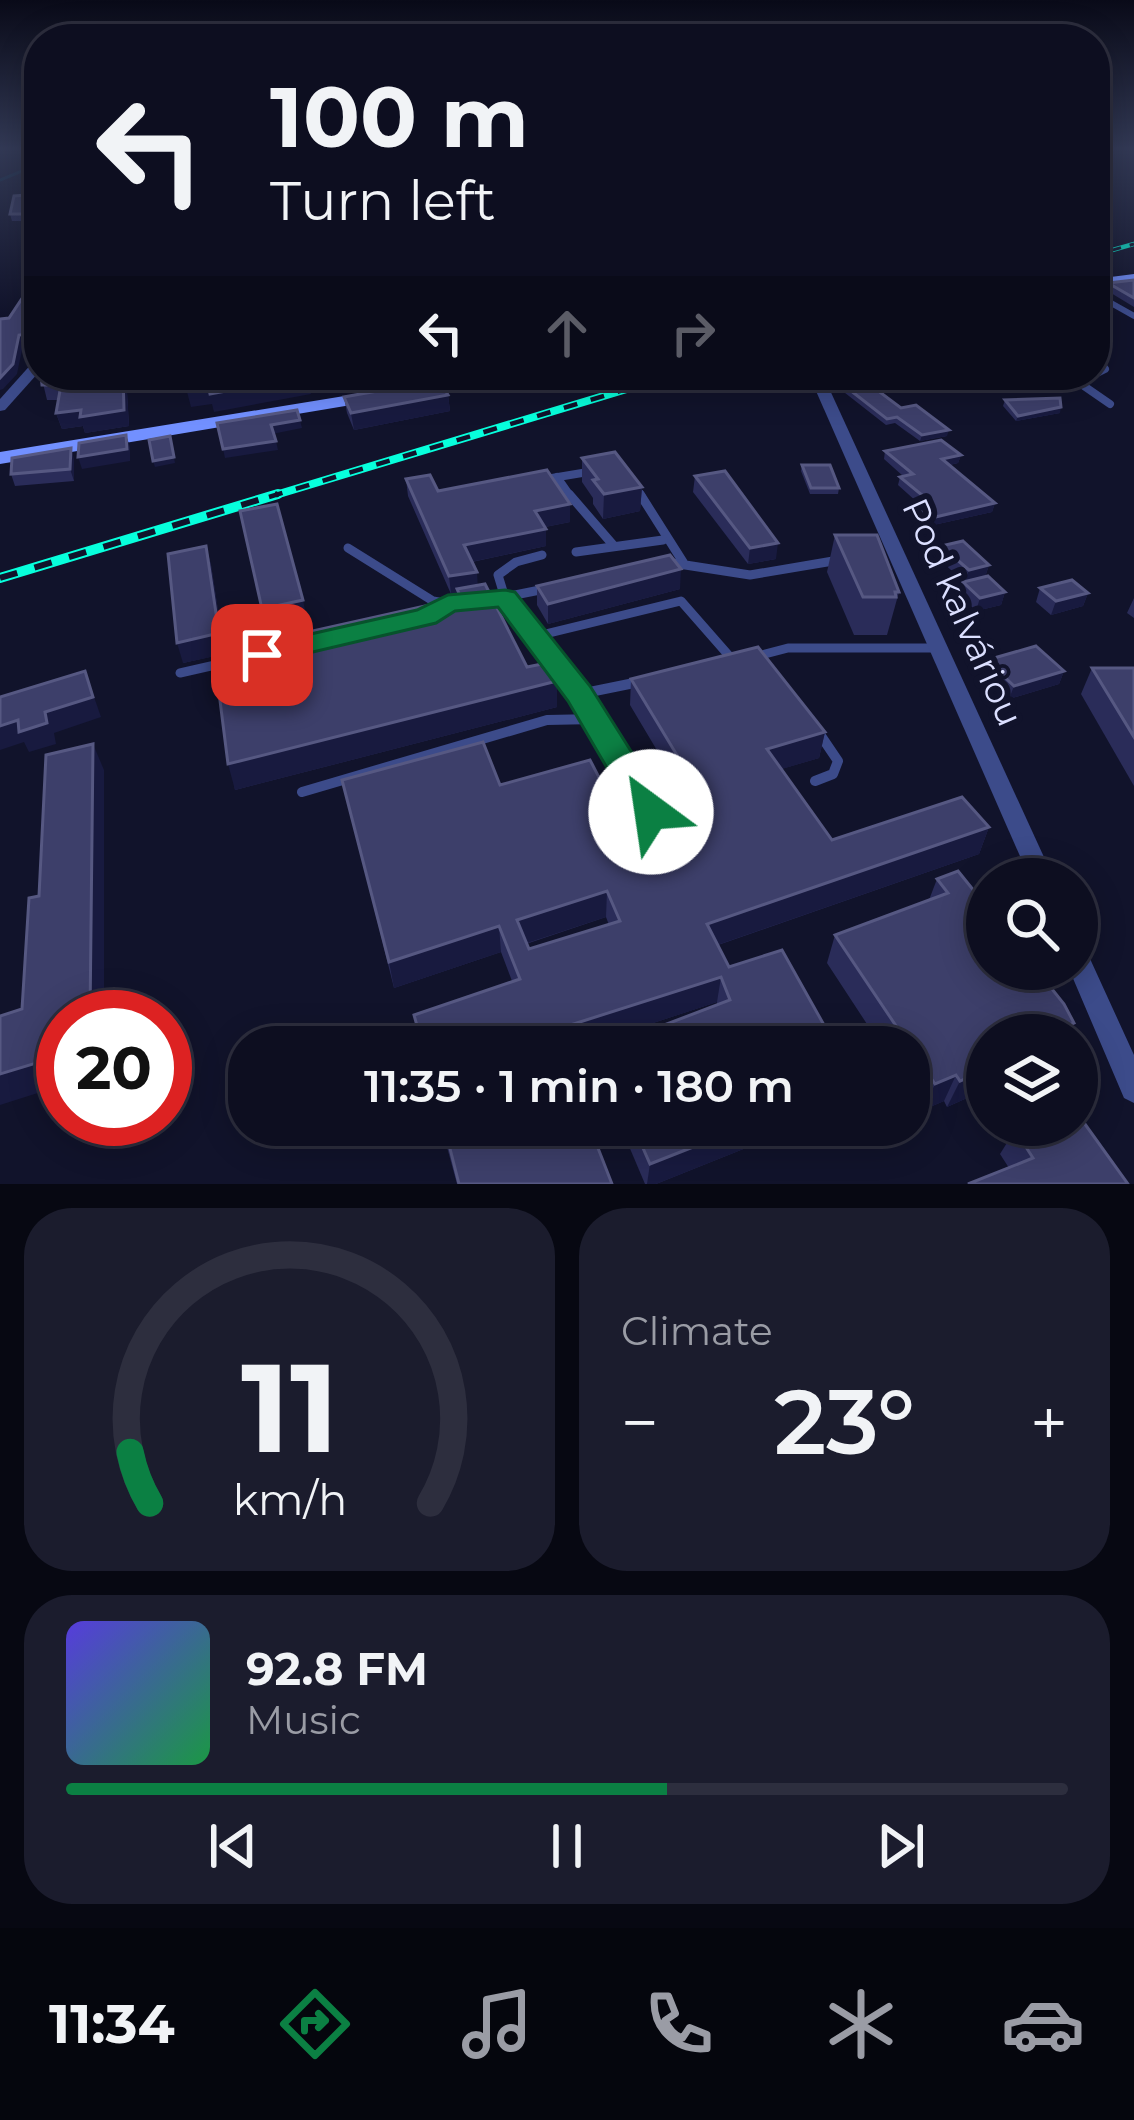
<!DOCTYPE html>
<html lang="en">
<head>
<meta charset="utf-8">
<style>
  :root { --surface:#0d0e20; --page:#1b1c2d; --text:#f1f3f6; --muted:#9a9ca5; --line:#2d2e3e; --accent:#0b8043 }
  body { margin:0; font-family:Montserrat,sans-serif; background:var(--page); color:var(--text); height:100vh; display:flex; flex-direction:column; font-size:45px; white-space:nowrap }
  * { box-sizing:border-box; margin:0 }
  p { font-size:39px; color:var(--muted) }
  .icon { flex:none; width:66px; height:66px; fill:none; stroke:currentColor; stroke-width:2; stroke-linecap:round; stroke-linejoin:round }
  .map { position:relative; height:1184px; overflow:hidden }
  .panel { display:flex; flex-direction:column; gap:24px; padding:24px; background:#070812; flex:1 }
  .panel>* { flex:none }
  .top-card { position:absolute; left:24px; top:24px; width:1086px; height:366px; border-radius:48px; box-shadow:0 6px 30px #0003,0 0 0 3px var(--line); background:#0d0e20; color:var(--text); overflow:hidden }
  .buttons { position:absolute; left:966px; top:858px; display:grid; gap:24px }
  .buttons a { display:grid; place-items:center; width:132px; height:132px; border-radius:50%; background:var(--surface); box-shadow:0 6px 30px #0003,0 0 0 3px var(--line); font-size:60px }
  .speed { position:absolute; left:36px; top:990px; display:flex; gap:24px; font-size:60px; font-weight:700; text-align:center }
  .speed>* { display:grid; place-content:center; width:156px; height:156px; border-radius:50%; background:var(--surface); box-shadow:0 6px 30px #0003,0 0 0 3px var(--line); line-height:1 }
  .speed .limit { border:18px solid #d22; background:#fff; color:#111 }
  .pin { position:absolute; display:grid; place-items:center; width:102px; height:102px; color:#fff; margin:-51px; border-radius:24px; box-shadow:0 6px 18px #0006 }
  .me { position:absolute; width:132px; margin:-66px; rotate:329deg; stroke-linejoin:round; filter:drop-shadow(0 0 9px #0008) }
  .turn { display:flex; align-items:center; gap:42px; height:252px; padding:0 48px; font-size:54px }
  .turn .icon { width:156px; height:156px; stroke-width:2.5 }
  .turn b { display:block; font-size:84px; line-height:102px }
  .lanes { display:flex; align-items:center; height:114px; padding:0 48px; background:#0003; justify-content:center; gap:60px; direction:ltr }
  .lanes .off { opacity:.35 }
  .big { font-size:90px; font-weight:600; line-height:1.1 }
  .panel .widget { flex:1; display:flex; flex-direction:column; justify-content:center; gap:18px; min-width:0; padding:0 42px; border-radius:48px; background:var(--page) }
  .panel .dial { align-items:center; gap:0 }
  .dial svg { height:312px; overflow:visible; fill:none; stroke:var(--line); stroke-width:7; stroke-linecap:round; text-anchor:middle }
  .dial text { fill:var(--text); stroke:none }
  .song { display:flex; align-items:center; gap:36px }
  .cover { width:144px; height:144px; border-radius:18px; background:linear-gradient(135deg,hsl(250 70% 55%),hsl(140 70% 35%)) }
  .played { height:12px; border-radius:6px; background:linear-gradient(90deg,var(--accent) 60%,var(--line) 60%) }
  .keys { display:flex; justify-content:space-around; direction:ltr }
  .heat { display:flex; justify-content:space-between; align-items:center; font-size:66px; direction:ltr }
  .panel .tiles { flex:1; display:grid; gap:24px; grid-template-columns:1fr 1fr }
  .widget:last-child { grid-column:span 2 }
  .trip { position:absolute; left:228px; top:1026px; width:702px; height:120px; border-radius:48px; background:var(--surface); box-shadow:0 6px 30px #0003,0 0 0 3px var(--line); font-weight:600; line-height:120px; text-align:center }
  .tabs { display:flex; height:192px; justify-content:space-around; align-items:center; background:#05060d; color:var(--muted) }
  .tabs .icon { width:84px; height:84px }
  .tabs .current { color:var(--accent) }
  .tabs b { font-size:54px; color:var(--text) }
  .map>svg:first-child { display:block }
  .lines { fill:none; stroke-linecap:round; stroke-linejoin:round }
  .stream { stroke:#0a314a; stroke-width:3 }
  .lane-far3 { stroke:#3c4b8a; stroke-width:6 }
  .lane-far2 { stroke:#3c4b8a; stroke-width:8 }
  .lane-far1 { stroke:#3c4b8a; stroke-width:9 }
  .lane { stroke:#3c4b8a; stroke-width:10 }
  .street { fill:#3c4b8a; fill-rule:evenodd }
  .secondary { fill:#7290ff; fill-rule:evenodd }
  .rail-far2-casing { stroke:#07ffdc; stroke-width:4.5 }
  .rail-far1-casing { stroke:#07ffdc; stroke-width:8 }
  .rail-casing { stroke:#07ffdc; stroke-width:10 }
  .rail-far2 { stroke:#11132b; stroke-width:3; stroke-dasharray:9; stroke-linecap:butt }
  .rail-far1 { stroke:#11132b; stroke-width:4.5; stroke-dasharray:14; stroke-linecap:butt }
  .rail { stroke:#11132b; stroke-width:6; stroke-dasharray:18; stroke-linecap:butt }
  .wall { fill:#2a2c59; fill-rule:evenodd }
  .shaded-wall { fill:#181a3f }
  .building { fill:#3d3f6a; stroke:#565882; stroke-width:3; fill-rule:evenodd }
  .route { fill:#0b8043; stroke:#07532c; stroke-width:3 }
  .labels { text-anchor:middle; stroke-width:12; stroke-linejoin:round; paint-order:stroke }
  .street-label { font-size:36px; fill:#dbdfff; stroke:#11132b }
</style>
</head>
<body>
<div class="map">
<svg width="1134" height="1184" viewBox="0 0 1134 1184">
  <rect width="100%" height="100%" fill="#11132b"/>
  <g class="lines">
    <polyline class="stream" points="0,180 39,164"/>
    <polyline class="lane-far3" points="1095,294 1134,316"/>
    <g class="lane-far2">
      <polyline points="1095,358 1105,369 1095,374"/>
      <polyline points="1093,375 1081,384 1110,404"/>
      <polyline points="557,477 571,497"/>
      <polyline points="546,479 594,471"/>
      <polyline points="636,488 642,497"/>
    </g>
    <g class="lane-far1">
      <polyline points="569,494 614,546"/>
      <polyline points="640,494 683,562"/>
      <polyline points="348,548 433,601 450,604"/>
      <polyline points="576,552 663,540"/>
      <polyline points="542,555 516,562 498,575 505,598 566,676"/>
      <polyline points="666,562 750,575 839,560"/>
      <polyline points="485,601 545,589"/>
      <polyline points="537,636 681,601 731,658"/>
      <polyline points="765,654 788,648 939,648"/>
      <polyline points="180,673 224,663"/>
    </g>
    <g class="lane">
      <polyline points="564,673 651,812"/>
      <polyline points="580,694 639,682"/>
      <polyline points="815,781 833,774 838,761 817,730"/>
      <polyline points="302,792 547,720 595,719"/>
    </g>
    <g class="street">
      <polygon points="39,360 39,372 5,410 0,411 0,399 34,361"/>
      <polygon points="809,375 823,375 1054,879 1030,879"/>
      <polygon points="1077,946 1086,950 1134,1055 1134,1103 1124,1098 1069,969 1077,969"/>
    </g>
    <g class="secondary">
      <polygon points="1134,274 1134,282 1095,287 1095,279"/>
      <polygon points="471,375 511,375 502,380 415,395 406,390 415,385"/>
      <polygon points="375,391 384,396 381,400 0,464 0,452"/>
    </g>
    <defs>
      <polyline id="rail-far2" points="1095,255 1134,244"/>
      <polyline id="rail-far1" points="269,497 673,375"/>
      <polyline id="rail" points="0,578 278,494"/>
    </defs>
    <use href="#rail-far2" class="rail-far2-casing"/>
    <use href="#rail-far1" class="rail-far1-casing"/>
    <use href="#rail" class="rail-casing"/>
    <use href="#rail-far2" class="rail-far2"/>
    <use href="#rail-far1" class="rail-far1"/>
    <use href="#rail" class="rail"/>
  </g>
  <g class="wall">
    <polygon points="39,194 39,221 12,221 10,214"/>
    <polygon points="1134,280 1134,307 1106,290 1108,283"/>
    <polygon points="41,375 126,375 129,426 85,433 83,426 62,429 56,413 58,400 47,400"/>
    <polygon points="834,375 857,375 901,408 947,436 920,441 895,423 886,425 840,389"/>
    <polygon points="448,395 450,411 354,430 347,413 344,397"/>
    <polygon points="1005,400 1060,413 1016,421 1003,406"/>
    <polygon points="885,451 961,455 958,463 950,465 995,503 992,512 929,526 913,512 915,503 917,502 898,485 900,477 903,476 884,459"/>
    <polygon points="582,458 642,487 640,511 603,519 593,504 593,498 582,482"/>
    <polygon points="74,459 74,481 15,486 11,474"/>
    <polygon points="802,465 839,488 838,494 810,494 801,471"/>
    <polygon points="695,476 776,559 748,564 693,492"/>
    <polygon points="406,479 438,491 570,522 545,527 546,546 472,562 477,572 477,585 527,667 557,707 235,790 214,656 183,663 206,546 211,565 224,650 458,598 458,593 451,594 408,496"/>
    <polygon points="835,535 899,592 887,635 854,635 827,572"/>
    <polygon points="941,546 989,565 985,577 1005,592 1001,605 976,611 959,595 964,582 938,558"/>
    <polygon points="537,586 680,589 548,624 537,605"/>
    <polygon points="1040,588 1088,593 1083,606 1051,615 1036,602"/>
    <polygon points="1134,598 1134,618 1127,613"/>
    <polygon points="987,660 1064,671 1059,684 1009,699 982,674"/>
    <polygon points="1092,668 1134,668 1134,786 1081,694"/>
    <path d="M631,679L825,732L819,758L781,769L832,840L989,827L979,854L718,945L729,967L829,1034L825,1047H606L717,1004V1002L580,1047H420L414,1015L512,981L501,952L394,988L342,780L500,785L618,814L683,794L630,705ZM606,917L609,925L529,949L526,944Z"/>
    <polygon points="958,871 987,1035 987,1089 947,1107 944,1101 923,1110 909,1089 909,1047 882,1047 827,963 835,935 929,900 937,879"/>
    <polygon points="441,1125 589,1125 612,1184 457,1184"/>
    <polygon points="620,1125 794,1125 793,1129 656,1184 645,1184"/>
    <polygon points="1015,1130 1128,1184 1009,1168 1000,1154"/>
  </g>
  <g class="shaded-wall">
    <polygon points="39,322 39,343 23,345 17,374 3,389 0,390 0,378 19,335"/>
    <polygon points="123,375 126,375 129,426 85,433 83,426 62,429 56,413"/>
    <polygon points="375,375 376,386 348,390 346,379"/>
    <polygon points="308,376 311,394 214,412 212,404 191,407 186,388"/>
    <polygon points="448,395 450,411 354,430 351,413"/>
    <polygon points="1061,407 1060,413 1016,421 1018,416"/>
    <polygon points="300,420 302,428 272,434 271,425"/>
    <polygon points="949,430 947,436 920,441 922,435"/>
    <polygon points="126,435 130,447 130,461 82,469 78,457"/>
    <polygon points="276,441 278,450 225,458 223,449"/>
    <polygon points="171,442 175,463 155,467 153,461"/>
    <polygon points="71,448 74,459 74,481 70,469"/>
    <polygon points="961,455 958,463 940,467 942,459"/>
    <polygon points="642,487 640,511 603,519 604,494"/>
    <polygon points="995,503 992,512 929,526 931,518"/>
    <polygon points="570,504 570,522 535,529 535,511"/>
    <polygon points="546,529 546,546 466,563 464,545"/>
    <polygon points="778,543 776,559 748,564 750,548"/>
    <polygon points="206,546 211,565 225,654 183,663 177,643"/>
    <polygon points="989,565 985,577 965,582 969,570"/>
    <polygon points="681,569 680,589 548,624 548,604"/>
    <polygon points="477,572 478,590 457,589 458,593 451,594 449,576"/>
    <polygon points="1005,592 1001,605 976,611 980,598"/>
    <polygon points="1088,593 1083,606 1051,615 1056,601"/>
    <polygon points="303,600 307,620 267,629 262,609"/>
    <polygon points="85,671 101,717 54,733 56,744 29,752 24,742 0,750 0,726 45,712"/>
    <polygon points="1064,671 1059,684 1009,699 1014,686"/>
    <polygon points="557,681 557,707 235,790 228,764"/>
    <polygon points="825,732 819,758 762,775 767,749"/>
    <polygon points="93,744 104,770 104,1017 90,1017"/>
    <polygon points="989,827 979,854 703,950 707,924"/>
    <polygon points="607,891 606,917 518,946 517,920"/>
    <polygon points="499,926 501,952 394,988 389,962"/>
    <polygon points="721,977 717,1002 580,1047 561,1047 561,1028"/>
    <polygon points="829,1034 825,1047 790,1047"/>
    <polygon points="63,1055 63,1085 0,1105 0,1074"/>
    <polygon points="987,1069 987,1089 947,1107 960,1081"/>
    <polygon points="956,1075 944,1101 923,1110 935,1084"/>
    <polygon points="749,1125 794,1125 793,1129 656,1184 647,1184 650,1164"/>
  </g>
  <g class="building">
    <polygon points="39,194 39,214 10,214 14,196"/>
    <polygon points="1134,280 1134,298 1108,283"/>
    <polygon points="39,292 39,322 36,333 19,335 13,364 0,378 0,319 9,318 25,294"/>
    <polygon points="41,375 123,375 124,410 80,417 81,410 56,413 61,385 42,385"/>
    <polygon points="185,375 307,375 308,376 210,394 208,385 186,388"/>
    <polygon points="345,375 372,375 346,379"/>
    <polygon points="838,375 857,375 901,408 916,405 949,430 922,435 897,417 887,419 841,383"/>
    <polygon points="439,380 448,395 351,413 344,397"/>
    <polygon points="1060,398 1061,407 1018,416 1005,400"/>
    <polygon points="297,410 300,420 271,425 276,441 223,449 217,423"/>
    <polygon points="126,435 127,449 78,457 79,443"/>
    <polygon points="170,436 174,457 153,461 149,440"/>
    <polygon points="941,440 961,455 942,459 995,503 931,518 915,503 928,500 900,477 913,474 885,451"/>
    <polygon points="71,448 70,469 11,474 12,458"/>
    <polygon points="615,452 642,487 604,494 593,480 598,479 582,458"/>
    <polygon points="802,465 830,465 839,488 811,488"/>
    <polygon points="547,470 570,504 535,511 546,529 464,545 477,572 449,576 406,479 430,475 438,491"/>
    <polygon points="725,471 778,543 750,548 695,476"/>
    <polygon points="277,504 303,600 262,609 240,511"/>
    <polygon points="835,535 877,535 899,592 895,592 896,597 863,597"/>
    <polygon points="963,541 989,565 969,570 941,546"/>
    <polygon points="206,546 219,633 177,643 168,554"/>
    <polygon points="670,555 681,569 548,604 537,586"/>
    <polygon points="988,576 1005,592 980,598 963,582"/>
    <polygon points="1072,580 1088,593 1056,601 1040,588"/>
    <polygon points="485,584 527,667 547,663 557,681 228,764 214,653 461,598 457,589"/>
    <polygon points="1036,646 1064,671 1014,686 987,660"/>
    <path d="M758,647L825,732L767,749L832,840L962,797L989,827L707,924L729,967L782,950L829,1034L790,1047H606L730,1000L721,977L561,1028L569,1047H423L414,1015L520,979L499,926L389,962L342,780L483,742L500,785L590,760L618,814L698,790L631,679ZM607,891L620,921L529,949L517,920Z"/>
    <polygon points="1092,668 1134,668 1134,737"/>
    <polygon points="85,671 93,697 45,712 47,723 19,732 18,720 0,726 0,697"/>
    <polygon points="93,744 90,1017 63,1017 63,1055 0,1074 0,1016 22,1009 29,898 39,896 46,755"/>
    <polygon points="958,871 987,907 987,969 1036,969 1064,1004 1074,1023 1067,1026 1074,1035 987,1035 987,1069 960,1081 956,1075 935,1084 835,935 948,893 937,879"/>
    <polygon points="1077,1113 1128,1184 968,1184 1033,1158 1015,1130 1027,1125 1077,1125"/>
    <polygon points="444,1125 589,1125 612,1184 459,1184"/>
    <polygon points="633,1125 749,1125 650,1164"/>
  </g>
  <linearGradient id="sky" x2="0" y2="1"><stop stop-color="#090a18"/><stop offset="0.47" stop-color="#323955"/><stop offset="1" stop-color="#323955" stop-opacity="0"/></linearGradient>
  <rect width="1134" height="316" fill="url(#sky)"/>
  <polygon class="route" points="505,590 515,592 590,686 663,802 668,812 663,821 651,825 638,821 568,701 498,607 455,611 436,623 262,664 247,655 262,645 417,610 448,595"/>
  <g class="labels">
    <g class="street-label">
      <text transform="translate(963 612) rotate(66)" y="13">Pod kalváriou</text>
    </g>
  </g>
</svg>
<div class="buttons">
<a><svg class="icon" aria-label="search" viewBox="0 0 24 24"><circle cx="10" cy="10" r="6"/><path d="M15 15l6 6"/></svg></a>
<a><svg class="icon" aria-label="layers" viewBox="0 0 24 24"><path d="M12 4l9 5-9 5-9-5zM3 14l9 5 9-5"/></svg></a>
</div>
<div class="speed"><div class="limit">20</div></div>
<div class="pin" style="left:262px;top:655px;background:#d93025"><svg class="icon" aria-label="arrive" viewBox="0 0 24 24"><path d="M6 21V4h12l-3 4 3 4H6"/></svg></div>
<svg class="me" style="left:651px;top:812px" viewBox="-20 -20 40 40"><circle r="19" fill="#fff"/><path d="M0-13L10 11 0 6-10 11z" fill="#0b8043"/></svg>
<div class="trip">11:35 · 1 min · 180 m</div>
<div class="top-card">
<div class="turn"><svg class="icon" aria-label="left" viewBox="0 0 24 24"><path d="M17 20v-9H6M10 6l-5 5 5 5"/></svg><div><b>100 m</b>Turn left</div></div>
<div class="lanes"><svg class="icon" aria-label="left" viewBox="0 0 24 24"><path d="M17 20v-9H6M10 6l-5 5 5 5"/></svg><svg class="icon off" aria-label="ahead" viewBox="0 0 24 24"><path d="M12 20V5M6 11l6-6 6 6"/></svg><svg class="icon off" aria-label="right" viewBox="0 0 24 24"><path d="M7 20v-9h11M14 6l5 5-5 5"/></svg></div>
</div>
</div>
<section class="panel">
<div class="tiles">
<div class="widget dial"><svg viewBox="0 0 100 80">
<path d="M14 69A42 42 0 1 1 86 69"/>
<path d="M14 69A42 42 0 0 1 9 56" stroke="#0b8043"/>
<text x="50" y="56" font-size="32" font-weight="700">11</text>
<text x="50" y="72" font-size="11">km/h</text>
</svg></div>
<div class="widget"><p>Climate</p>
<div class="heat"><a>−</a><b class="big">23°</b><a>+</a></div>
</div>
<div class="widget">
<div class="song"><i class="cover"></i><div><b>92.8 FM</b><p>Music</p></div></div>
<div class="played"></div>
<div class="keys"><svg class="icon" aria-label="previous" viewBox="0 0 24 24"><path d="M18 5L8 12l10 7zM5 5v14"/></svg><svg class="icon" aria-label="pause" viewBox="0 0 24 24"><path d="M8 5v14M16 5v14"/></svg><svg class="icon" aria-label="next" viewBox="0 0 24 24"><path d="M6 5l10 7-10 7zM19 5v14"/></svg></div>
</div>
</div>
</section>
<nav class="tabs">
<b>11:34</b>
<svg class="icon current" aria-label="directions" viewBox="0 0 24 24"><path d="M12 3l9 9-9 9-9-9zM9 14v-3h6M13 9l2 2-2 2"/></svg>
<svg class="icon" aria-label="music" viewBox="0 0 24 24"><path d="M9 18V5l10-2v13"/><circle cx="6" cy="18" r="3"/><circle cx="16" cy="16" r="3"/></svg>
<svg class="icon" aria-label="phone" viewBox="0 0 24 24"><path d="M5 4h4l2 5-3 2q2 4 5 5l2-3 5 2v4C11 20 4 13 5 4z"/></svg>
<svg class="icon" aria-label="climate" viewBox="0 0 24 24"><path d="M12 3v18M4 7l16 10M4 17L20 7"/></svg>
<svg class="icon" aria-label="car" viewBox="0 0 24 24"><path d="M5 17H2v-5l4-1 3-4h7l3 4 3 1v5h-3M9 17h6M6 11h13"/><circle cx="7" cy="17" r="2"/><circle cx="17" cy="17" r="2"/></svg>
</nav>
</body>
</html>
